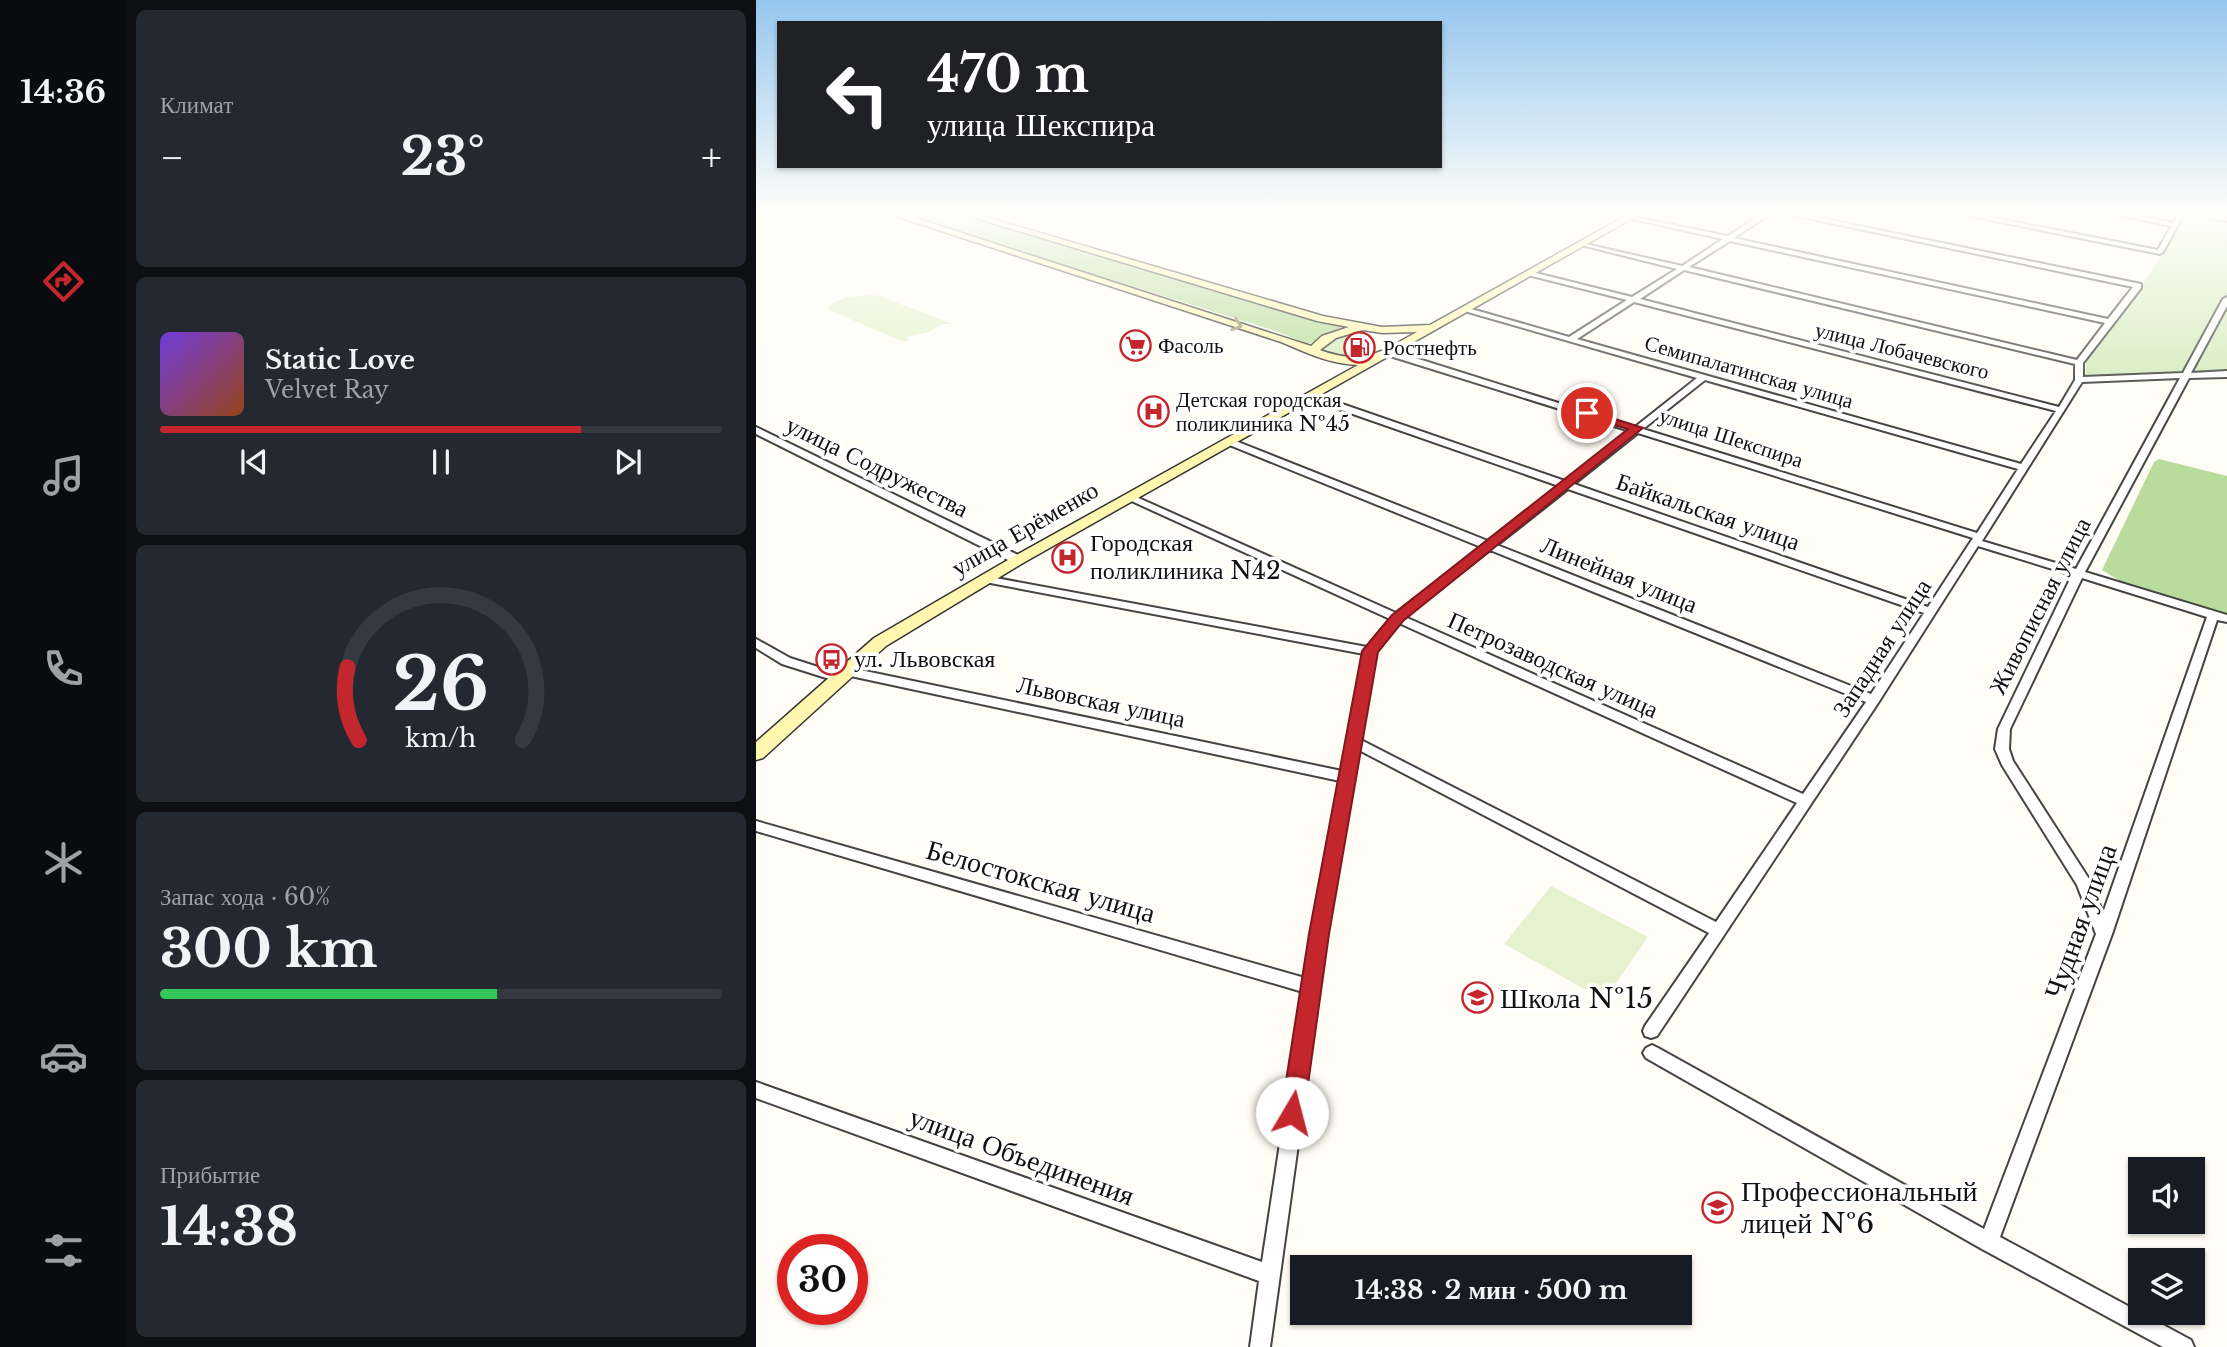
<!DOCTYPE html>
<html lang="ru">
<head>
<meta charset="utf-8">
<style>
  :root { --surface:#171b24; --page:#242831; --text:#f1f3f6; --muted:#9ea1a6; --line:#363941; --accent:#c4262e }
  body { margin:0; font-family:"Libre Baskerville",serif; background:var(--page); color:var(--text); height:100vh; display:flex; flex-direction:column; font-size:26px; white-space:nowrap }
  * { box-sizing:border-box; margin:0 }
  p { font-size:23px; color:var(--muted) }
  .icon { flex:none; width:38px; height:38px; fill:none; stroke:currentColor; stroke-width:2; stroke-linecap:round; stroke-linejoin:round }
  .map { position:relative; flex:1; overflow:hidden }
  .sheet { display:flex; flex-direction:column; gap:10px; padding:10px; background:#0d0f14; width:630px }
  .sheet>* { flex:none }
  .banner { position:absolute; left:21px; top:21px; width:665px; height:147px; border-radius:0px; box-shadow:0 2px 5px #0004; background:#202124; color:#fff; overflow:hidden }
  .controls { position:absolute; left:1372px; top:1157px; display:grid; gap:14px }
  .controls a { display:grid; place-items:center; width:77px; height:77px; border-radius:0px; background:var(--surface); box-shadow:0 2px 5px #0004; font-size:35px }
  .speed { position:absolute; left:21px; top:1234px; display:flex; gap:14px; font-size:35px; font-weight:700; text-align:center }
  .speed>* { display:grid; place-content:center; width:91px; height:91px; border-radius:50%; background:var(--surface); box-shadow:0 2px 5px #0004; line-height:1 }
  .speed .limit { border:10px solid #d22; background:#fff; color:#111 }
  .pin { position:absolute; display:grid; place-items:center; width:60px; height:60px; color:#fff; margin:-30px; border:4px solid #fff; border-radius:50%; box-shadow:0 2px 7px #0007 }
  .me { position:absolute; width:77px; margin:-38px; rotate:8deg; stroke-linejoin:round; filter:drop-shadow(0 0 5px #0008) }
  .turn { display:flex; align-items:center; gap:24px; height:147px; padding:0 35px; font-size:32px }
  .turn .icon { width:91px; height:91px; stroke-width:2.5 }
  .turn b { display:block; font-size:49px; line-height:60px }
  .big { font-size:52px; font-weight:700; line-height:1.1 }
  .sheet .card { flex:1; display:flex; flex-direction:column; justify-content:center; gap:10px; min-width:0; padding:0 24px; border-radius:10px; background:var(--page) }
  .sheet .dial { align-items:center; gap:0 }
  .dial svg { height:182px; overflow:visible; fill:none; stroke:var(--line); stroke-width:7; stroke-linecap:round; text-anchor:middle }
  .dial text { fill:var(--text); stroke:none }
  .song { display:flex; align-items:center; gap:21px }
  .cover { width:84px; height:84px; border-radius:10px; background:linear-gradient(135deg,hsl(260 70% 55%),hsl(20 70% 35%)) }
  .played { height:7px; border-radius:4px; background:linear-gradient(90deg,var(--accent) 75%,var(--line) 75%) }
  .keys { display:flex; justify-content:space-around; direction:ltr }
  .heat { display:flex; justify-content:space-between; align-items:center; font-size:38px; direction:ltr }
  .charge { height:10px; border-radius:5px; background:linear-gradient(90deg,#34c759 60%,var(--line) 0) }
  .trip { position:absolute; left:534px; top:1255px; width:402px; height:70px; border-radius:0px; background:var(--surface); box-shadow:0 2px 5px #0004; font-weight:700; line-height:70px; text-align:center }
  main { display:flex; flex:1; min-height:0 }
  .menu { display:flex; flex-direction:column; width:126px; justify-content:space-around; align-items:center; background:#090b0e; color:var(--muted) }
  .menu .icon { width:49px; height:49px }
  .menu .active { color:var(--accent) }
  .menu b { font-size:32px; color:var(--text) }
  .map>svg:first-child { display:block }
  .green { fill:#d5ebbd }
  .forest { fill:#b9dc9c }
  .pitch { fill:#e6f2cf }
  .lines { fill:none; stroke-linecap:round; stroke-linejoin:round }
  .minor-casing { stroke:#444; stroke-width:4 }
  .tertiary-casing { stroke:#444; stroke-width:4 }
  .secondary-casing { stroke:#333; stroke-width:3 }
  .minor { fill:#fff; fill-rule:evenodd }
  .tertiary { fill:#fff; fill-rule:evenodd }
  .secondary { fill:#fff6b0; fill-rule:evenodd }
  .oneway { stroke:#948f68 }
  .route { fill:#c4262e; stroke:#7f191e; stroke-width:2 }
  .labels { text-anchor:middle; stroke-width:7; stroke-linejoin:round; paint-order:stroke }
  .far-poi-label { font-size:21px; fill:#111; stroke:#fff; text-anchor:start }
  .far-street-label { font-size:21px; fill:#111; stroke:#fff }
  .street-label { font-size:24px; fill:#111; stroke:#fff }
  .poi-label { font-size:24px; fill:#111; stroke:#fff; text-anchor:start }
  .near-street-label { font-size:28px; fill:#111; stroke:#fff }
  .near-poi-label { font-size:28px; fill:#111; stroke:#fff; text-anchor:start }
</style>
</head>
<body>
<main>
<nav class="menu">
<b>14:36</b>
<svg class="icon active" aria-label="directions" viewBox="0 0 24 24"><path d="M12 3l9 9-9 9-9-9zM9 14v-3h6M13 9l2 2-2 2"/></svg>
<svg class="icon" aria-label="music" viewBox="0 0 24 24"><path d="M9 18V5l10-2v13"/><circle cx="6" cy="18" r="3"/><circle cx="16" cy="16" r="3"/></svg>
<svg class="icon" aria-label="phone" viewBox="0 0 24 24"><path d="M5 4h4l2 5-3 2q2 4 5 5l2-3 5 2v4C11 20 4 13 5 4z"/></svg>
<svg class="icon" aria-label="climate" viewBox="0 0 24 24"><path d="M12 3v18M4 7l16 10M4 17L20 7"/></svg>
<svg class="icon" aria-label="car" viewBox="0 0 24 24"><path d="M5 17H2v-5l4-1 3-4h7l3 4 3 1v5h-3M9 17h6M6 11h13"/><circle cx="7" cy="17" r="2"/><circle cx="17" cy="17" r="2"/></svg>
<svg class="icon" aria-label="filters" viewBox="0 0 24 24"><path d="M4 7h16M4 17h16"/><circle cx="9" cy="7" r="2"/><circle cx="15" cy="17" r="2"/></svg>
</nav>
<section class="sheet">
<div class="card"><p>Климат</p>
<div class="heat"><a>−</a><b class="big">23°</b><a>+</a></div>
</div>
<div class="card">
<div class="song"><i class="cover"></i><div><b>Static Love</b><p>Velvet Ray</p></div></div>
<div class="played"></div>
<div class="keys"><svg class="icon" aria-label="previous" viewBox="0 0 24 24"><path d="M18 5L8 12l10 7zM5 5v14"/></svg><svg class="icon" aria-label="pause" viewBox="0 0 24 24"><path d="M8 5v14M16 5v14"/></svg><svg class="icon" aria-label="next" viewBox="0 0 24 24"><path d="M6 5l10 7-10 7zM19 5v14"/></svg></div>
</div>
<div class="card dial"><svg viewBox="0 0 100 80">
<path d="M14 69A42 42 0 1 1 86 69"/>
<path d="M14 69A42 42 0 0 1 9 37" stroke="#c4262e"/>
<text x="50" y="56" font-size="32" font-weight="700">26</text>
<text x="50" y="72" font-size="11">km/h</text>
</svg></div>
<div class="card"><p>Запас хода · 60%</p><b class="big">300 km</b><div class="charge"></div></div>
<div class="card"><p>Прибытие</p><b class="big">14:38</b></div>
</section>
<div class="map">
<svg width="1471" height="1347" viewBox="0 0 1471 1347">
  <rect width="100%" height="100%" fill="#fffdf5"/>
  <g class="green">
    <polygon points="1429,214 1471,214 1471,376 1329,380 1330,362 1402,262"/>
    <polygon points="590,333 606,333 618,338 584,356 564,351 566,344"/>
  </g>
  <g class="forest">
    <polygon points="147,214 203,214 591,328 552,344 522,332"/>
    <polygon points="1403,459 1471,476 1471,615 1366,582 1346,570 1398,462"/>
  </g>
  <g class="pitch">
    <polygon points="117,295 126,297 197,324 186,324 173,332 150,337 153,340 148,342 73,310 74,304 91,297"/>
    <polygon points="795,886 892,937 848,1000 748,944"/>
  </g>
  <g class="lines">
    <defs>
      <g id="minor">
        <path d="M1006,214H1014L978,238L1352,319L1377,287L1032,214H1045L1385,284V288L1327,363V377L1427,373L1467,299L1471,297V306L1435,373L1471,371V377L1433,378L1329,572L1471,615V622L1461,620L1356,934L1244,1237L1435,1340L1438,1347H1407L1226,1249L890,1058L887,1053L890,1048L896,1045L902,1048L1228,1229L1340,934L1321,885L1246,765L1239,749L1242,729L1316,575L1222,546L1122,703L901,1036L895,1038L889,1036L887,1031L889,1026L953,933L603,750L571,935L514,1347H494L503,1281L0,1098V1082L506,1262L547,992L0,831V821L549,978L584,781L90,675L84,671L90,667L586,771L608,654L229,582L223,579L229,576L611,647L634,619L369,498L370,496H378L640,613L725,547L471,444V440H477L732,541L803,486L554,399V395H560L809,481L874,431L631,355V351H637L879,427L941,378L705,310L712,308L813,337L871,300L772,275V271L876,297L921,269L825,245V243L926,266L967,239L872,218V216L972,236ZM974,241L1349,323L1321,360L933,267ZM928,270L1319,364V380L1303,407L884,299ZM878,302L1300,411L1265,464L821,339ZM1424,378L1320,569L1226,541L1326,382ZM949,380L1262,469L1221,533L887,429ZM882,433L1217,538L1172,607L818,484ZM812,489L1168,613L1115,694L741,545ZM734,550L1110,702L1047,794L649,617ZM1326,578L1451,617L1347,913L1333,879L1257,761L1253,749L1254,729ZM643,623L1041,803L960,922L605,740L620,652Z"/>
        <polygon points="1204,214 1218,214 1402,250 1415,226 1357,214 1371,214 1417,223 1422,214 1428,214 1407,252 1404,254"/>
        <polygon points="1440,214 1471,217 1471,221 1443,216"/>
        <polygon points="0,639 34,658 87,675 89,678 83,682 26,664 0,648"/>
      </g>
      <polygon id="tertiary" points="0,427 266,557 268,560 266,563 258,563 0,434"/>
      <path id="secondary" d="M133,214H147L555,346L566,336L593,327L561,321L206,214H220L567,316L626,327L674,325L873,214H884L267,563L130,646L7,758L0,760V742L118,638L257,557L602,365C573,364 551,353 525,342ZM607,330L626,333L661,332C625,352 607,366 564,350L580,338Z"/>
    </defs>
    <use href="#minor" class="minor-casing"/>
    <use href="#tertiary" class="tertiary-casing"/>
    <use href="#secondary" class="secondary-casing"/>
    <use href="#minor" class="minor"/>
    <use href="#tertiary" class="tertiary"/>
    <use href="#secondary" class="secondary"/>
  </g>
  <defs><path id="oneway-chevron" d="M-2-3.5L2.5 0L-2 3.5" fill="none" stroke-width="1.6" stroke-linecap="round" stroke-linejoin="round" transform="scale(1.75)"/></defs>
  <use class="oneway" href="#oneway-chevron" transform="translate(481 325) rotate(18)"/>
  <linearGradient id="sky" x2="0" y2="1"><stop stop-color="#95c6ee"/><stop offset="0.53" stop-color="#fffefa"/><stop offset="1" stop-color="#fffefa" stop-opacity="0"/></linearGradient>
  <rect width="1471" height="403" fill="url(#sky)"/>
  <polygon class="route" points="831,410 887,428 647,621 622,652 573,934 548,1113 544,1121 536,1124 528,1121 525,1113 553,934 606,651 636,615 872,429 827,416 825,413"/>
  <defs>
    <symbol id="supermarket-ring" viewBox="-11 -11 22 22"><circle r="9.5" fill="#fff" stroke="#c4262e" stroke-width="1.5"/><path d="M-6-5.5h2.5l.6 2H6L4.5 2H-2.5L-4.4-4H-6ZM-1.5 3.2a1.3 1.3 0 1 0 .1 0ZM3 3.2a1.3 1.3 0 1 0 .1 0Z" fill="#c4262e"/></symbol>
    <symbol id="fuel-ring" viewBox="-11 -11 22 22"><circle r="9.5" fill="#fff" stroke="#c4262e" stroke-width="1.5"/><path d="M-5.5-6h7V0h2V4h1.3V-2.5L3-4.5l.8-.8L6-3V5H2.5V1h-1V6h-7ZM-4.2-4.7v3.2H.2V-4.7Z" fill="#c4262e"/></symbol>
    <symbol id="hospital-ring" viewBox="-11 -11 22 22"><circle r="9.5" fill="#fff" stroke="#c4262e" stroke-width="1.5"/><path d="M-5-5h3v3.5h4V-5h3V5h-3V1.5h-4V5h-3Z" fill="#c4262e"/></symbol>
    <symbol id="bus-ring" viewBox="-11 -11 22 22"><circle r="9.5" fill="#fff" stroke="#c4262e" stroke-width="1.5"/><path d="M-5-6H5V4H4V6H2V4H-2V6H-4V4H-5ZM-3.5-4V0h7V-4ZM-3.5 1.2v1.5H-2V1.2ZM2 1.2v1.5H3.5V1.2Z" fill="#c4262e"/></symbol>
    <symbol id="school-ring" viewBox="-11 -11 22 22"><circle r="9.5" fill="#fff" stroke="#c4262e" stroke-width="1.5"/><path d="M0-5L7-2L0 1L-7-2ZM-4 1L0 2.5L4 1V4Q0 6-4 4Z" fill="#c4262e"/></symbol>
    <symbol id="university-ring" viewBox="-11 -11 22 22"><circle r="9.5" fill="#fff" stroke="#c4262e" stroke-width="1.5"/><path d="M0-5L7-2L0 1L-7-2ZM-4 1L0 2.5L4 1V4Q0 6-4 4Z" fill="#c4262e"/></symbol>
  </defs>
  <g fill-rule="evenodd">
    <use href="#supermarket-ring" x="362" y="328" width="35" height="35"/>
    <use href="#fuel-ring" x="586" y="330" width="35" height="35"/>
    <use href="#hospital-ring" x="380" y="394" width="35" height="35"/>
    <use href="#hospital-ring" x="294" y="540" width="35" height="35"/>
    <use href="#bus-ring" x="58" y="642" width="35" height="35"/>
    <use href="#school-ring" x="704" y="980" width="35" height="35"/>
    <use href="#university-ring" x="944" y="1190" width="35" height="35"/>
  </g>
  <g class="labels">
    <g class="far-poi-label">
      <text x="402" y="353">Фасоль</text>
      <text x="627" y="355">Ростнефть</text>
      <text x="420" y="407">Детская городская<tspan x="420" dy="24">поликлиника №45</tspan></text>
    </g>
    <g class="far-street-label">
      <text transform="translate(1146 351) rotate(14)" y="7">улица Лобачевского</text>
      <text transform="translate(993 372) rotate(16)" y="7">Семипалатинская улица</text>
      <text transform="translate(975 438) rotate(18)" y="7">улица Шекспира</text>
    </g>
    <g class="street-label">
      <text transform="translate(121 467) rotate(26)" y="8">улица Содружества</text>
      <text transform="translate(952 512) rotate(19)" y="8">Байкальская улица</text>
      <text transform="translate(269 529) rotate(-30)" y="8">улица Ерёменко</text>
      <text transform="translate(863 575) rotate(22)" y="8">Линейная улица</text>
      <text transform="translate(1284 606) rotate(-63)" y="8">Живописная улица</text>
      <text transform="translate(1126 648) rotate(-57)" y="8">Западная улица</text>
      <text transform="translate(797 665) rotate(24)" y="8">Петрозаводская улица</text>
      <text transform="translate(345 702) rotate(12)" y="8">Львовская улица</text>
    </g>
    <g class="poi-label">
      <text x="334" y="551">Городская<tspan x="334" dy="28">поликлиника N42</tspan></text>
      <text x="98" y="667">ул. Львовская</text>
    </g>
    <g class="near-street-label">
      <text transform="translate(285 881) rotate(16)" y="10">Белостокская улица</text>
      <text transform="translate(1324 921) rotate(-70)" y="10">Чудная улица</text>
      <text transform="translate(266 1156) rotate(20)" y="10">улица Объединения</text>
    </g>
    <g class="near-poi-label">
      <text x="744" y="1008">Школа №15</text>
      <text x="985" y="1201">Профессиональный<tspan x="985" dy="32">лицей №6</tspan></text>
    </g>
  </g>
</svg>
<div class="controls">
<a><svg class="icon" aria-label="sound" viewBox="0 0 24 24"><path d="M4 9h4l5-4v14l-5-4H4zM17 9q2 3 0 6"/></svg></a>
<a><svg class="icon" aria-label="layers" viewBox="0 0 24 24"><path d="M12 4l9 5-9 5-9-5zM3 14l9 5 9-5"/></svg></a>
</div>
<div class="speed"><div class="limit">30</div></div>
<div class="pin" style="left:831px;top:413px;background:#d93025"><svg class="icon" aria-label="arrive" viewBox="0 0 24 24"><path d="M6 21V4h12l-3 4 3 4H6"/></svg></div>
<svg class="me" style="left:536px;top:1113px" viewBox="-20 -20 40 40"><circle r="19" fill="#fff"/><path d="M0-13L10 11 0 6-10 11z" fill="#c4262e"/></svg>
<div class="trip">14:38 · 2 мин · 500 m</div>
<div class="banner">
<div class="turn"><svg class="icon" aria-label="left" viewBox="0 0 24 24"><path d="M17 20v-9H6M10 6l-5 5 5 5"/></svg><div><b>470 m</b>улица Шекспира</div></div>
</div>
</div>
</main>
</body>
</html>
